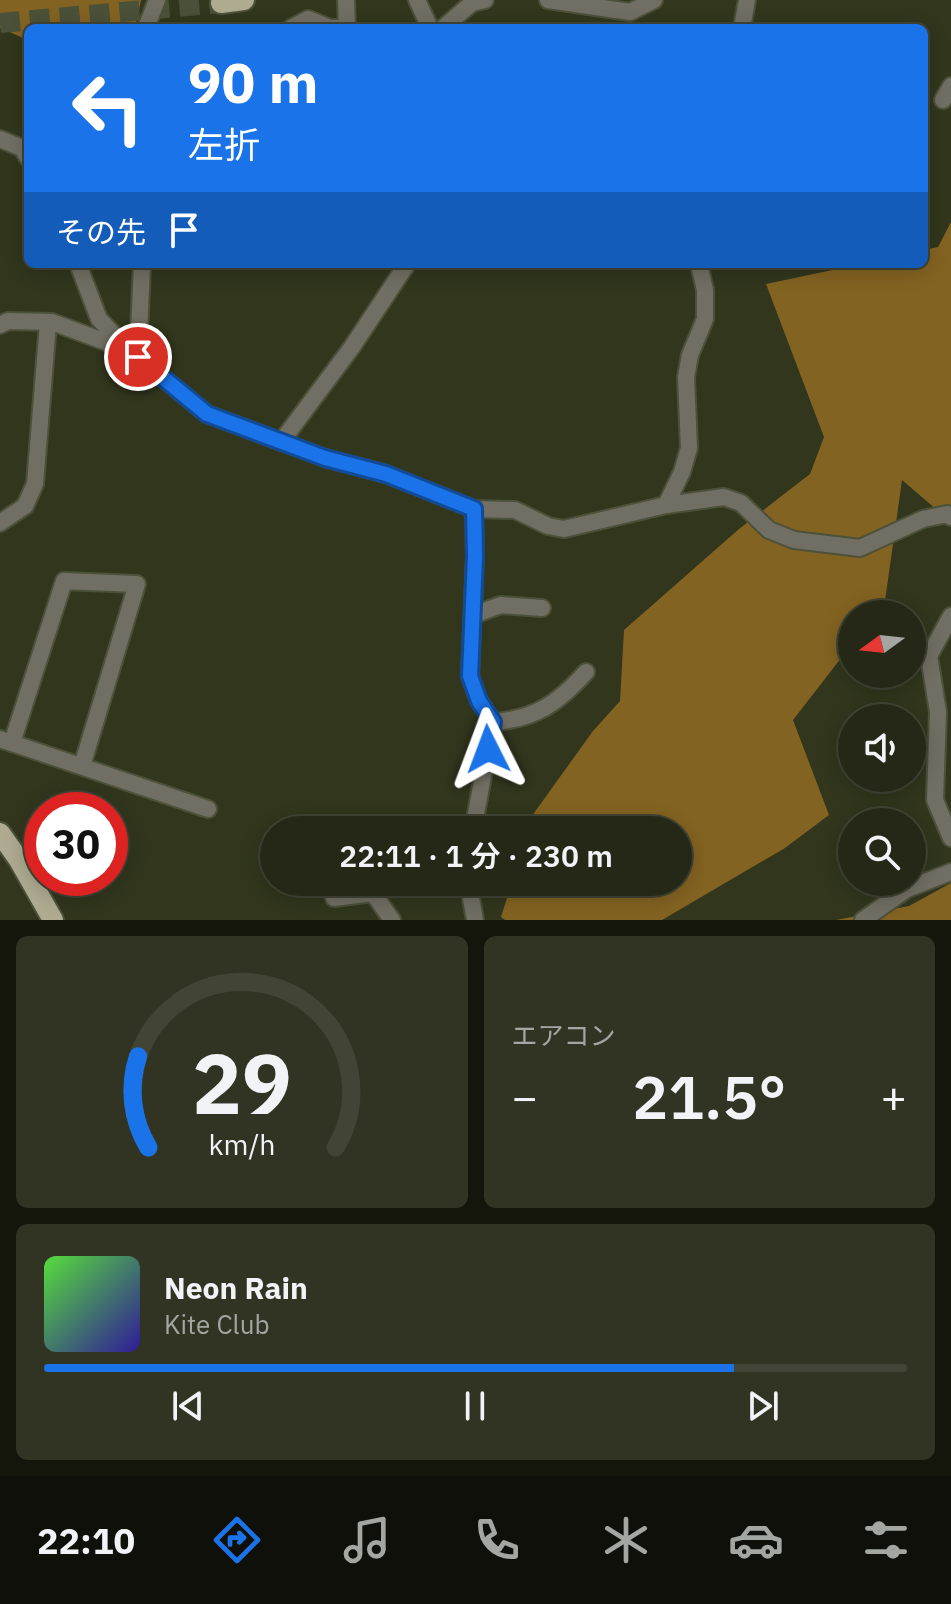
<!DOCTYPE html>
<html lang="ja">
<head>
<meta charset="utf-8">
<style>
  :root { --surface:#252816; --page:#313423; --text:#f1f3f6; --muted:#a3a6a1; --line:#424435; --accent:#1a73e8 }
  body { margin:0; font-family:"IBM Plex Sans","Noto Sans JP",sans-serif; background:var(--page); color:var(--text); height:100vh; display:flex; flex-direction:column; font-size:30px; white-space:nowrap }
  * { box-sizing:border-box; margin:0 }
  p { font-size:26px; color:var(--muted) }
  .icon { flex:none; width:44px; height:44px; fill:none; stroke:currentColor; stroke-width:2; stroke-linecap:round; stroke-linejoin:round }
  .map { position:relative; height:920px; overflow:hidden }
  .sheet { display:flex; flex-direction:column; gap:16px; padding:16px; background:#14160c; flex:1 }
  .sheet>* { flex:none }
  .guide { position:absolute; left:24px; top:24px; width:904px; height:244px; border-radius:12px; box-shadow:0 4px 20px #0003,0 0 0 2px var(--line); background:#1a73e8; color:#fff; overflow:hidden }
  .needle { width:52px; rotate:255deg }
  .controls { position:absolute; left:838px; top:600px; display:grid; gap:16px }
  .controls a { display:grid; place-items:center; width:88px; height:88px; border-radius:50%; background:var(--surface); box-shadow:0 4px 20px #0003,0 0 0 2px var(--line); font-size:40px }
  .speed { position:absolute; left:24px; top:792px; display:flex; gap:16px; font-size:40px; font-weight:700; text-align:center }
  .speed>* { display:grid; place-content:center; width:104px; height:104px; border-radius:50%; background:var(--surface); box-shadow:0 4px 20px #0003,0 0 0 2px var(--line); line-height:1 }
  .speed .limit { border:12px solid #d22; background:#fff; color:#111 }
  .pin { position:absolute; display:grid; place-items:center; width:68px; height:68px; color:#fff; margin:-34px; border:4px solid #fff; border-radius:50%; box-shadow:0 2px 8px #0007 }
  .me { position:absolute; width:88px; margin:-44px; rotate:357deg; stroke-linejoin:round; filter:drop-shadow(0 0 6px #0008) }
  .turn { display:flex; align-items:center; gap:28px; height:168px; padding:0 32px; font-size:36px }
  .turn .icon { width:104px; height:104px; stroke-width:2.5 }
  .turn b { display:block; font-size:56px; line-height:68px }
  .then { display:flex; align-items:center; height:76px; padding:0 32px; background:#0003; gap:16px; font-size:30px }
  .big { font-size:60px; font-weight:600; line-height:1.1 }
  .sheet .widget { flex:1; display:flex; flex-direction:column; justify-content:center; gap:12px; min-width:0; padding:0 28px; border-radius:12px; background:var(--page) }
  .sheet .dial { align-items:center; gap:0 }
  .dial svg { height:208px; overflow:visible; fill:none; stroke:var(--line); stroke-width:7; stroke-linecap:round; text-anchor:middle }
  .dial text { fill:var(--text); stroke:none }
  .song { display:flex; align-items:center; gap:24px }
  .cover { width:96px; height:96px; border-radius:12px; background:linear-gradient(135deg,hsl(110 70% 55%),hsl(250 70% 35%)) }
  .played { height:8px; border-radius:4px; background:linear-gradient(90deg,var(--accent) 80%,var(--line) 80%) }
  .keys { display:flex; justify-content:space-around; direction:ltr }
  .heat { display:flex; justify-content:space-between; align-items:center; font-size:44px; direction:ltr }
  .sheet .tiles { flex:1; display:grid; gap:16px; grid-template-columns:1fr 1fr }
  .widget:last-child { grid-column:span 2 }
  .trip { position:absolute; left:260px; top:816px; width:432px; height:80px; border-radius:40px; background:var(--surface); box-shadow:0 4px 20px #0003,0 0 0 2px var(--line); font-weight:600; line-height:80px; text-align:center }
  .dock { display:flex; height:128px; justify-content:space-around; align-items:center; background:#0f1009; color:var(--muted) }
  .dock .icon { width:56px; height:56px }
  .dock .active { color:var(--accent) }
  .dock b { font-size:36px; color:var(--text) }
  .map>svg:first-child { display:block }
  .forest { fill:#836321 }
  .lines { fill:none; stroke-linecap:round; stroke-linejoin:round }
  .primary-tunnel { stroke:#4b5038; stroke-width:20; stroke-dasharray:20 10; stroke-linecap:butt }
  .minor-casing { stroke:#4c513a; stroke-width:20 }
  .primary-casing { stroke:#4c513a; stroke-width:24 }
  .minor { stroke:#716f63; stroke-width:16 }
  .primary { stroke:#aeab91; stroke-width:20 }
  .route-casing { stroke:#114b97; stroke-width:20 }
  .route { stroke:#1a73e8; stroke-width:14 }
</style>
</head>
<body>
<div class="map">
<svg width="951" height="920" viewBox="0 0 951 920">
  <rect width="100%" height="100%" fill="#31361d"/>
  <g class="forest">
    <polygon points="0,0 141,0 135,28 28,28 28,40 0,28"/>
    <polygon points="951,222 951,522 902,480 885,601 875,614 852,614 852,644 793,720 829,815 785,848 662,920 505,920 501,917 512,882 678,882 678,830 528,830 534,813 593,731 620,701 624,630 739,529 810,474 824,437 766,284 861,264 924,264 924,250 938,247"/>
    <polygon points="951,883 951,920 836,920 909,906"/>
  </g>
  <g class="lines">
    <polyline class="primary-tunnel" points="0,23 221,3"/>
    <defs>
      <g id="minor">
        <polyline points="346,0 347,28"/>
        <polyline points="417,0 430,28"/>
        <polyline points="548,0 630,12 654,0"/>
        <polyline points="146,28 157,0"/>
        <polyline points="291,28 308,19 330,28 347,28"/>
        <polyline points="443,28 472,3 485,0"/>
        <polyline points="742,28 747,0"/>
        <polyline points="943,100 951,86"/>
        <polyline points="0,139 22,148 28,158"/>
        <polyline points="78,264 99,319 126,347"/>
        <polyline points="0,325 8,321 52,322 130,351 207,414 325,458 386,474 474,509 515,510 548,526 564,529 666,505 724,497 741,503 769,530 794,540 860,548 923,519 947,514 951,517"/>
        <polyline points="138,357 142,264"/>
        <polyline points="281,442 352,347 407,264"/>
        <polyline points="666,505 682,472 689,448 686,377 690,355 705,319 705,290 699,264"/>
        <polyline points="0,523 25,506 35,484 48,323"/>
        <polyline points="473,615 501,605 542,608"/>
        <polyline points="951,616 929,656 938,712 935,800 951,838"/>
        <path d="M493,722C536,719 558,703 586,672"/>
        <polyline points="0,739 208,809"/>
        <polyline points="12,743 64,581 137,584 82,766"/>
        <polyline points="473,830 493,722 479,701 470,676 475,556 474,509"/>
        <polyline points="468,882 475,920"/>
        <polyline points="334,898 373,893 392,920"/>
        <polyline points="863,920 907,889 951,872"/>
      </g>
      <g id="primary">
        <polyline points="221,3 244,0"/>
        <polyline points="0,833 19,860 53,920"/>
      </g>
    </defs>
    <use href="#minor" class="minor-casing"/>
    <use href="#primary" class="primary-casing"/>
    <use href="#minor" class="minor"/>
    <use href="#primary" class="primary"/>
  </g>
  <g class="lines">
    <defs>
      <polyline id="route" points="138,357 207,414 325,458 386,474 474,509 475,556 470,676 479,701 493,722 488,749"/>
    </defs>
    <use href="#route" class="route-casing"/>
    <use href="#route" class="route"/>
  </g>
</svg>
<div class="controls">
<a><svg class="needle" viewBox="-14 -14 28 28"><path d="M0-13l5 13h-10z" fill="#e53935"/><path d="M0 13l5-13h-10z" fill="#a3a6a1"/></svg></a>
<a><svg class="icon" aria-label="sound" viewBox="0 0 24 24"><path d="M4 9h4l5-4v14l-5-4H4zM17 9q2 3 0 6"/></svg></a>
<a><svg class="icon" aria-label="search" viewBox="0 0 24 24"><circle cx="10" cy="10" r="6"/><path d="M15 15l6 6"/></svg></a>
</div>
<div class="speed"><div class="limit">30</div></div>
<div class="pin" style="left:138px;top:357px;background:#d93025"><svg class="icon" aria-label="arrive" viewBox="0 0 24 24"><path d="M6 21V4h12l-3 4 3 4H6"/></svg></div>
<svg class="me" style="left:488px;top:749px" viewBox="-20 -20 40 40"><path d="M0-17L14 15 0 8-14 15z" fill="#1a73e8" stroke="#fff" stroke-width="4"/></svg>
<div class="trip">22:11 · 1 分 · 230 m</div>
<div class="guide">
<div class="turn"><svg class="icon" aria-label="left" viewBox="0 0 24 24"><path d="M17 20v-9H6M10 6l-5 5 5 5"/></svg><div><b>90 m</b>左折</div></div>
<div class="then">その先<svg class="icon" aria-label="arrive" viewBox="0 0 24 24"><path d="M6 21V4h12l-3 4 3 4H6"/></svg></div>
</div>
</div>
<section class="sheet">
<div class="tiles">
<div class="widget dial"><svg viewBox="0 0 100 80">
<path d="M14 69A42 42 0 1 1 86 69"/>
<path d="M14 69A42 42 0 0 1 10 34" stroke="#1a73e8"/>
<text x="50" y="56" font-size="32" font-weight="700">29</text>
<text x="50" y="72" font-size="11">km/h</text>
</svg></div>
<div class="widget"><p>エアコン</p>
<div class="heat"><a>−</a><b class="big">21.5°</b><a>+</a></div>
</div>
<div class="widget">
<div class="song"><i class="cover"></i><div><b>Neon Rain</b><p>Kite Club</p></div></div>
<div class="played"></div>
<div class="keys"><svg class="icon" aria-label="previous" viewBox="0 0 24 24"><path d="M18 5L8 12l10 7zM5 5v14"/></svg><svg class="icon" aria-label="pause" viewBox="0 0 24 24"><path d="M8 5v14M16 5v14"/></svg><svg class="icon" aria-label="next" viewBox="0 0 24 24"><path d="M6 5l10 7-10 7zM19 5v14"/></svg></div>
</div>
</div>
</section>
<nav class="dock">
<b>22:10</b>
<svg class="icon active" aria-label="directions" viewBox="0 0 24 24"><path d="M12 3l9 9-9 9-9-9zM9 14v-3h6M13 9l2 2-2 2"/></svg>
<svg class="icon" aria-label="music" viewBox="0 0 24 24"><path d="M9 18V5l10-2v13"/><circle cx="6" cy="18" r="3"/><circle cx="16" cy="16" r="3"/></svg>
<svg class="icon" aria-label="phone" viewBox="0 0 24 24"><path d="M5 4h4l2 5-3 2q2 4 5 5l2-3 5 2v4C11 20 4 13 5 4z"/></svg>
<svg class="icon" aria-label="climate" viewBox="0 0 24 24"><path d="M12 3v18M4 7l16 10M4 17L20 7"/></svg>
<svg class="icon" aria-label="car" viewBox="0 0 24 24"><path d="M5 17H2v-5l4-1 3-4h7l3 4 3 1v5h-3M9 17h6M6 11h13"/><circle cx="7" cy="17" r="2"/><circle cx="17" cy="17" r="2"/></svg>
<svg class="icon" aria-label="filters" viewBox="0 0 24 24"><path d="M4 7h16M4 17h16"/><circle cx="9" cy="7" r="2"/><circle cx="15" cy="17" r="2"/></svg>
</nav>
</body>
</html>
